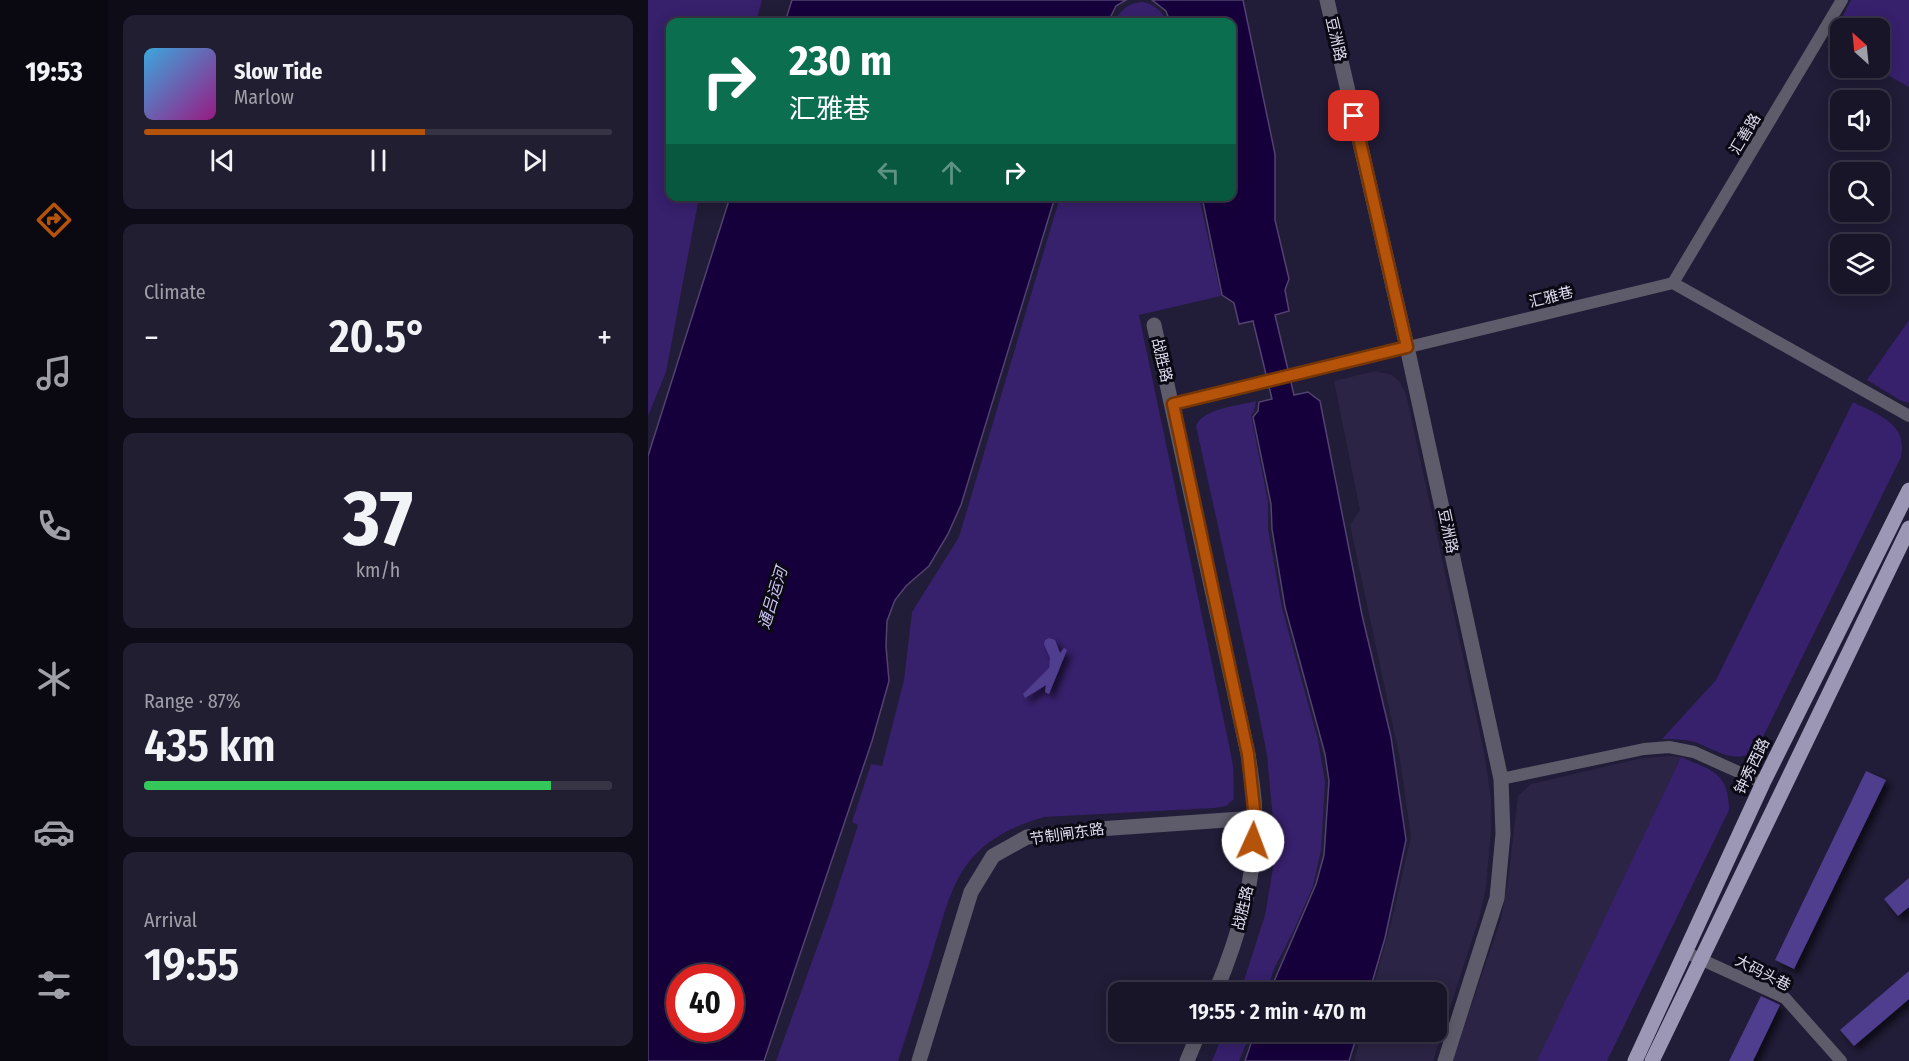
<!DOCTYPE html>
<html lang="en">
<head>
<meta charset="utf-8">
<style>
  :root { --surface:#191529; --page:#221e31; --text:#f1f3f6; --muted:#9f9fa8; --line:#373446; --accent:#b45309 }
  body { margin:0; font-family:"Fira Sans Condensed","Noto Sans SC",sans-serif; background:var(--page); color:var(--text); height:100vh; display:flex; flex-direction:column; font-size:22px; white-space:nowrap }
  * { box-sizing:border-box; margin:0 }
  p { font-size:20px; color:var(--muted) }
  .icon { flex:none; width:33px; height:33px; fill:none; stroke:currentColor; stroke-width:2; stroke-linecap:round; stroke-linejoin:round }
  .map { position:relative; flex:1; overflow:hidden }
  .panel { display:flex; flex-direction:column; gap:15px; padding:15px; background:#0e0c17; width:540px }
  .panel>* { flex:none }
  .guide { position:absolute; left:18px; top:18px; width:570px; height:183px; border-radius:12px; box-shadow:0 3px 15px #0003,0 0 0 2px var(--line); background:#0b6e4f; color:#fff; overflow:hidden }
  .needle { width:39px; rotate:333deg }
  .controls { position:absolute; left:1182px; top:18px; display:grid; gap:12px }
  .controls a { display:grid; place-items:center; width:60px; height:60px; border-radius:12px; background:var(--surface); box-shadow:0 3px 15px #0003,0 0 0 2px var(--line); font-size:30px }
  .speed { position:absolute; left:18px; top:964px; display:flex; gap:12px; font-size:30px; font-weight:700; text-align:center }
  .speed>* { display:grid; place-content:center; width:78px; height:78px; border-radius:50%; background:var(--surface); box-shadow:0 3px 15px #0003,0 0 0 2px var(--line); line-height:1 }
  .speed .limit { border:9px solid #d22; background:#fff; color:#111 }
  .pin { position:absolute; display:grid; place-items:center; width:51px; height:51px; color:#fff; margin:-26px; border-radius:12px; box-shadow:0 3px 9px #0006 }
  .me { position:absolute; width:66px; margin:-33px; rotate:2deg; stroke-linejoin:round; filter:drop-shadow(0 0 4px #0008) }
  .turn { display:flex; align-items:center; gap:21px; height:126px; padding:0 24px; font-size:27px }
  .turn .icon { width:78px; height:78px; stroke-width:2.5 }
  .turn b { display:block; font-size:42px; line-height:51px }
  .lanes { display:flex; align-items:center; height:57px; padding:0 24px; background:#0003; justify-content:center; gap:30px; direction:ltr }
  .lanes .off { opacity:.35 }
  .big { font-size:45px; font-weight:600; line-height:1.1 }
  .panel .tile { flex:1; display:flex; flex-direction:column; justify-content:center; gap:9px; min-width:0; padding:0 21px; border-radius:12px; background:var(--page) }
  .panel .dial { align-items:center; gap:0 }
  .dial b { font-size:78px; line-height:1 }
  .song { display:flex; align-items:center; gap:18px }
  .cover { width:72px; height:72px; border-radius:9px; background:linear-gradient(135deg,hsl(200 70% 55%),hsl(310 70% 35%)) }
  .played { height:6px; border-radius:3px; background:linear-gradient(90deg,var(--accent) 60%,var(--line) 60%) }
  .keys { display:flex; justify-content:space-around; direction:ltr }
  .heat { display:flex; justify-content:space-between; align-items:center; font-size:33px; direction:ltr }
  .charge { height:9px; border-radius:4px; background:linear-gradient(90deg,#34c759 87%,var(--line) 0) }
  .trip { position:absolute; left:460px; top:982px; width:339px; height:60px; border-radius:12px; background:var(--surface); box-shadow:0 3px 15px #0003,0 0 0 2px var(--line); font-weight:600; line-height:60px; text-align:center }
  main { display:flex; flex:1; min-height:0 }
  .tab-bar { display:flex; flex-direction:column; width:108px; justify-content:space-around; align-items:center; background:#0a0810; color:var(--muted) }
  .tab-bar .icon { width:42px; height:42px }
  .tab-bar .current { color:var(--accent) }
  .tab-bar b { font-size:27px; color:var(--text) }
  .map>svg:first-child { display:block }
  .built { fill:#2b2444 }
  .green { fill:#37206c }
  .water { fill:#16003b; stroke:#524271; stroke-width:1.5; fill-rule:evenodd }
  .building { fill:#503c8d; filter:url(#shadow) }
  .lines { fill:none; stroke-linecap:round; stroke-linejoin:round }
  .minor { stroke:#5e5c6a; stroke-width:12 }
  .tertiary { stroke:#5e5c6a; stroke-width:15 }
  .primary { stroke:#9b97b4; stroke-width:15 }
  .route-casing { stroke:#753606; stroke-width:15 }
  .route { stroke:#b45309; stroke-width:10 }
  .labels { text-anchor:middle; stroke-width:6; stroke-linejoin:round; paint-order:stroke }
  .street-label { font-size:15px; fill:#dfddef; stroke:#0b0914 }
  .water-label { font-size:16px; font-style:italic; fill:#cbc5f2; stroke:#0b0914 }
</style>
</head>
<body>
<main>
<nav class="tab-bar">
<b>19:53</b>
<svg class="icon current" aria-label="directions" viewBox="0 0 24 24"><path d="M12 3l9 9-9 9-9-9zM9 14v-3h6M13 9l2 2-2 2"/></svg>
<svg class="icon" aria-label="music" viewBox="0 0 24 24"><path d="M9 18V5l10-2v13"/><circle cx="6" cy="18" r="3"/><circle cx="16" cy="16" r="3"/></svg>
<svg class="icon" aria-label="phone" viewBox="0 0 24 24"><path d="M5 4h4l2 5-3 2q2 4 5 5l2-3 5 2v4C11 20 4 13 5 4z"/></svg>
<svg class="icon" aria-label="climate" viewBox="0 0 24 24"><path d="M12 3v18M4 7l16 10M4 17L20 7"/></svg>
<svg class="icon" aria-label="car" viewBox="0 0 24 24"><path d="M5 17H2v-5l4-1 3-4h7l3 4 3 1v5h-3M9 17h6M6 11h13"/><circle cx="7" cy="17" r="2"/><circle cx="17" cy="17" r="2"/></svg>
<svg class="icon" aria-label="filters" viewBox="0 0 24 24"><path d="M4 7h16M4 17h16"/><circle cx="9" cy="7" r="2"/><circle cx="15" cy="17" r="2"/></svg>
</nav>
<section class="panel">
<div class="tile">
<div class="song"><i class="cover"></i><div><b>Slow Tide</b><p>Marlow</p></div></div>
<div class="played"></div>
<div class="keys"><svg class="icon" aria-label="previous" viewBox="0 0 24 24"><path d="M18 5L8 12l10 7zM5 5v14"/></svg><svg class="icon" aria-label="pause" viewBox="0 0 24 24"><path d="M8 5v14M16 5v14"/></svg><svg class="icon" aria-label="next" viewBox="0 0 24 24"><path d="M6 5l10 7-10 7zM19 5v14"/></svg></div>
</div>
<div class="tile"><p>Climate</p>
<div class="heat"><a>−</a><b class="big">20.5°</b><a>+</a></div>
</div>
<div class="tile dial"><b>37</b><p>km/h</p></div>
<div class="tile"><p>Range · 87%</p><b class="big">435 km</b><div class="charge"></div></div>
<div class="tile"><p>Arrival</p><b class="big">19:55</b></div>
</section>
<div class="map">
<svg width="1261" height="1061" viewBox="0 0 1261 1061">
  <defs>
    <filter id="shadow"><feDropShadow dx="5" dy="5" stdDeviation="3" flood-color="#0009"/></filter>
  </defs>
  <rect width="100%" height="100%" fill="#211c37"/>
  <g class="built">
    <polygon points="727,371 744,375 752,382 758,394 836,752 843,798 843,829 838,888 832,915 785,1061 706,1061 714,1032 789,1032 789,993 724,993 744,919 763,837 752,759 702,525 712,510 686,381"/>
    <polygon points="1023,756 1033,757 894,1061 804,1061 853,919 860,880 870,796 883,784 892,782 994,758"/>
  </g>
  <g class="green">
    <polygon points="0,0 114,0 108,22 22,22 22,196 51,197 18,372 0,416"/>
    <polygon points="1203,0 1261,0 1261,87 1227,68 1232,68 1232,28 1192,28 1192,47 1187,44 1182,50 1179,47"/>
    <path d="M494,2C506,4 515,12 519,22H466C472,10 481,3 494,2Z"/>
    <path d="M412,197H551L573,296L491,315L581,745L585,766L586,799L578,806L566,808L396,817C369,825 344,836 325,857C302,882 295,920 285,951C274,987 262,1024 250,1061H128L183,909L210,825L204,822L223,764L234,766L256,680L264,612L311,537Z"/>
    <polygon points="1261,320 1261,403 1252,400 1219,380"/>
    <path d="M608,401L606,411L603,415L620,502V529L634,608L670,740L677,782L673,850L665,886L645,932L626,969L618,993H592L617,915L625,868L627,842L619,755L609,704L548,426C555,408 590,406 608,401Z"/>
    <path d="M1205,402C1230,415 1260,423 1253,457L1111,745C1094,769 1068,750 1047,742C1036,739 1025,739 1014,739L1068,680Z"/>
    <path d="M1033,757C1063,770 1081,772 1081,810L959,1061H889Z"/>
    <polygon points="576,1032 603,1032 591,1061 564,1061"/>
  </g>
  <g class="water">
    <polygon points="144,0 478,0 468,6 460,22 137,22"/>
    <polygon points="504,0 595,0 627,154 627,220 641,279 637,290 641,311 627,315 646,395 660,392 672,401 714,615 743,737 758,840 737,938 721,993 621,993 668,884 676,855 681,781 677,754 637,607 624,529 623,504 605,417 610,411 611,402 624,399 605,321 591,324 586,303 574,295 554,197 584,196 584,22 522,22 518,11"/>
    <path d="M82,197H407L313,505L300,534L281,566L258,586L247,600L239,621L238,646L241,681L224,741L116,1061H0V456ZM32,978H82V1029H32Z"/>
    <polygon points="607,1032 710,1032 701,1061 597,1061"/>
  </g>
  <g class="building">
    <polygon points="401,638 407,640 412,653 416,648 419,650 401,694 397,692 398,685 377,698 375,694 401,668 402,658 396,644 397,640"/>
    <polygon points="1218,771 1238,780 1146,969 1127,960"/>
    <polygon points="1261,878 1261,907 1250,916 1236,899"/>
    <polygon points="1261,971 1261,999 1206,1046 1192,1030"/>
    <polygon points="1113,996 1132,1005 1105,1061 1081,1061"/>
  </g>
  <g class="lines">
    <g class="minor">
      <polyline points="1025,283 1194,0"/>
      <polyline points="525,404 1025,283 1261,416"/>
      <polyline points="853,779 996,749 1021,747 1046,752 1115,783"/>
      <polyline points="1037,952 1137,998 1193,1061"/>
    </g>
    <g class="tertiary">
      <polyline points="679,0 759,347 853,779 855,834 849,898 797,1061"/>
      <path d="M506,325L600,754C603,775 607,797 607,818C608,877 590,939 567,993"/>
      <polyline points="271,1061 323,892 345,856 379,837 451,829 607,818"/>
      <polyline points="539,1061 551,1032"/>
    </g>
    <g class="primary">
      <polyline points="987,1061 1115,783 1261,490"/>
      <polyline points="1004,1061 1261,528"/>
    </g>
  </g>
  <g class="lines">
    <defs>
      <polyline id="route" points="605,841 607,818 600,754 525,404 759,347 706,116"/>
    </defs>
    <use href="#route" class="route-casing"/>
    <use href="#route" class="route"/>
  </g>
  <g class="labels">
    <g class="street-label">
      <text transform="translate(688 39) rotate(77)" y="5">豆洲路</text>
      <text transform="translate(1097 134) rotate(-59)" y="5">汇善路</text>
      <text transform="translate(903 297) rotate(-14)" y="5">汇雅巷</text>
      <text transform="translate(514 360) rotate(77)" y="5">战胜路</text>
      <text transform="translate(800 531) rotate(78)" y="5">豆洲路</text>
      <text transform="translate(1104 766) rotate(-64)" y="5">钟秀西路</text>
      <text transform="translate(419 834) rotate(-8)" y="5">节制闸东路</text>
      <text transform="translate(595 908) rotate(-77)" y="5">战胜路</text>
      <text transform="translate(1115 973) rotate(27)" y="5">大码头巷</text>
    </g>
    <g class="water-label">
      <text transform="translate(124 598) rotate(-73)" y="6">通吕运河</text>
    </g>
  </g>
</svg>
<div class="controls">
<a><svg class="needle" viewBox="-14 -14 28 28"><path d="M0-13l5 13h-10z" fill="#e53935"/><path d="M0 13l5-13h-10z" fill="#9f9fa8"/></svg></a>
<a><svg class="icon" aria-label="sound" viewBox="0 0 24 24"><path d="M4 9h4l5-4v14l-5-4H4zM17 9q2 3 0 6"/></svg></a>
<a><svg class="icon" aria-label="search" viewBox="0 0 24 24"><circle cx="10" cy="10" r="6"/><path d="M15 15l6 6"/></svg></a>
<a><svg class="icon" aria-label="layers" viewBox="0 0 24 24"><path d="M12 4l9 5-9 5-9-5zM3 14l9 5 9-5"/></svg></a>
</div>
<div class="speed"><div class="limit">40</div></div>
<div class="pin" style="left:706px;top:116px;background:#d93025"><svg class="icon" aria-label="arrive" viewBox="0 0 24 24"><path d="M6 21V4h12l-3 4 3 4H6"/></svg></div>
<svg class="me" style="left:605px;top:841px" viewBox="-20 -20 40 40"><circle r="19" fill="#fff"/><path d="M0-13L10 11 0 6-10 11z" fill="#b45309"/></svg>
<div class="trip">19:55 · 2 min · 470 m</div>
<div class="guide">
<div class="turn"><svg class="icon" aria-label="right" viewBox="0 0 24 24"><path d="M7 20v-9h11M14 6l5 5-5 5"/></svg><div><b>230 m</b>汇雅巷</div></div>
<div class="lanes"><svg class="icon off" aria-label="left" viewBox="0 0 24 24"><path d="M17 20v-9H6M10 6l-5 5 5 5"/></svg><svg class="icon off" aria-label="ahead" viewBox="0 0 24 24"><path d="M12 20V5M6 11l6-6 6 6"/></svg><svg class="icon" aria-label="right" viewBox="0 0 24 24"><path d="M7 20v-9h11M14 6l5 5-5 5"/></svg></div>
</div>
</div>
</main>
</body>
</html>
